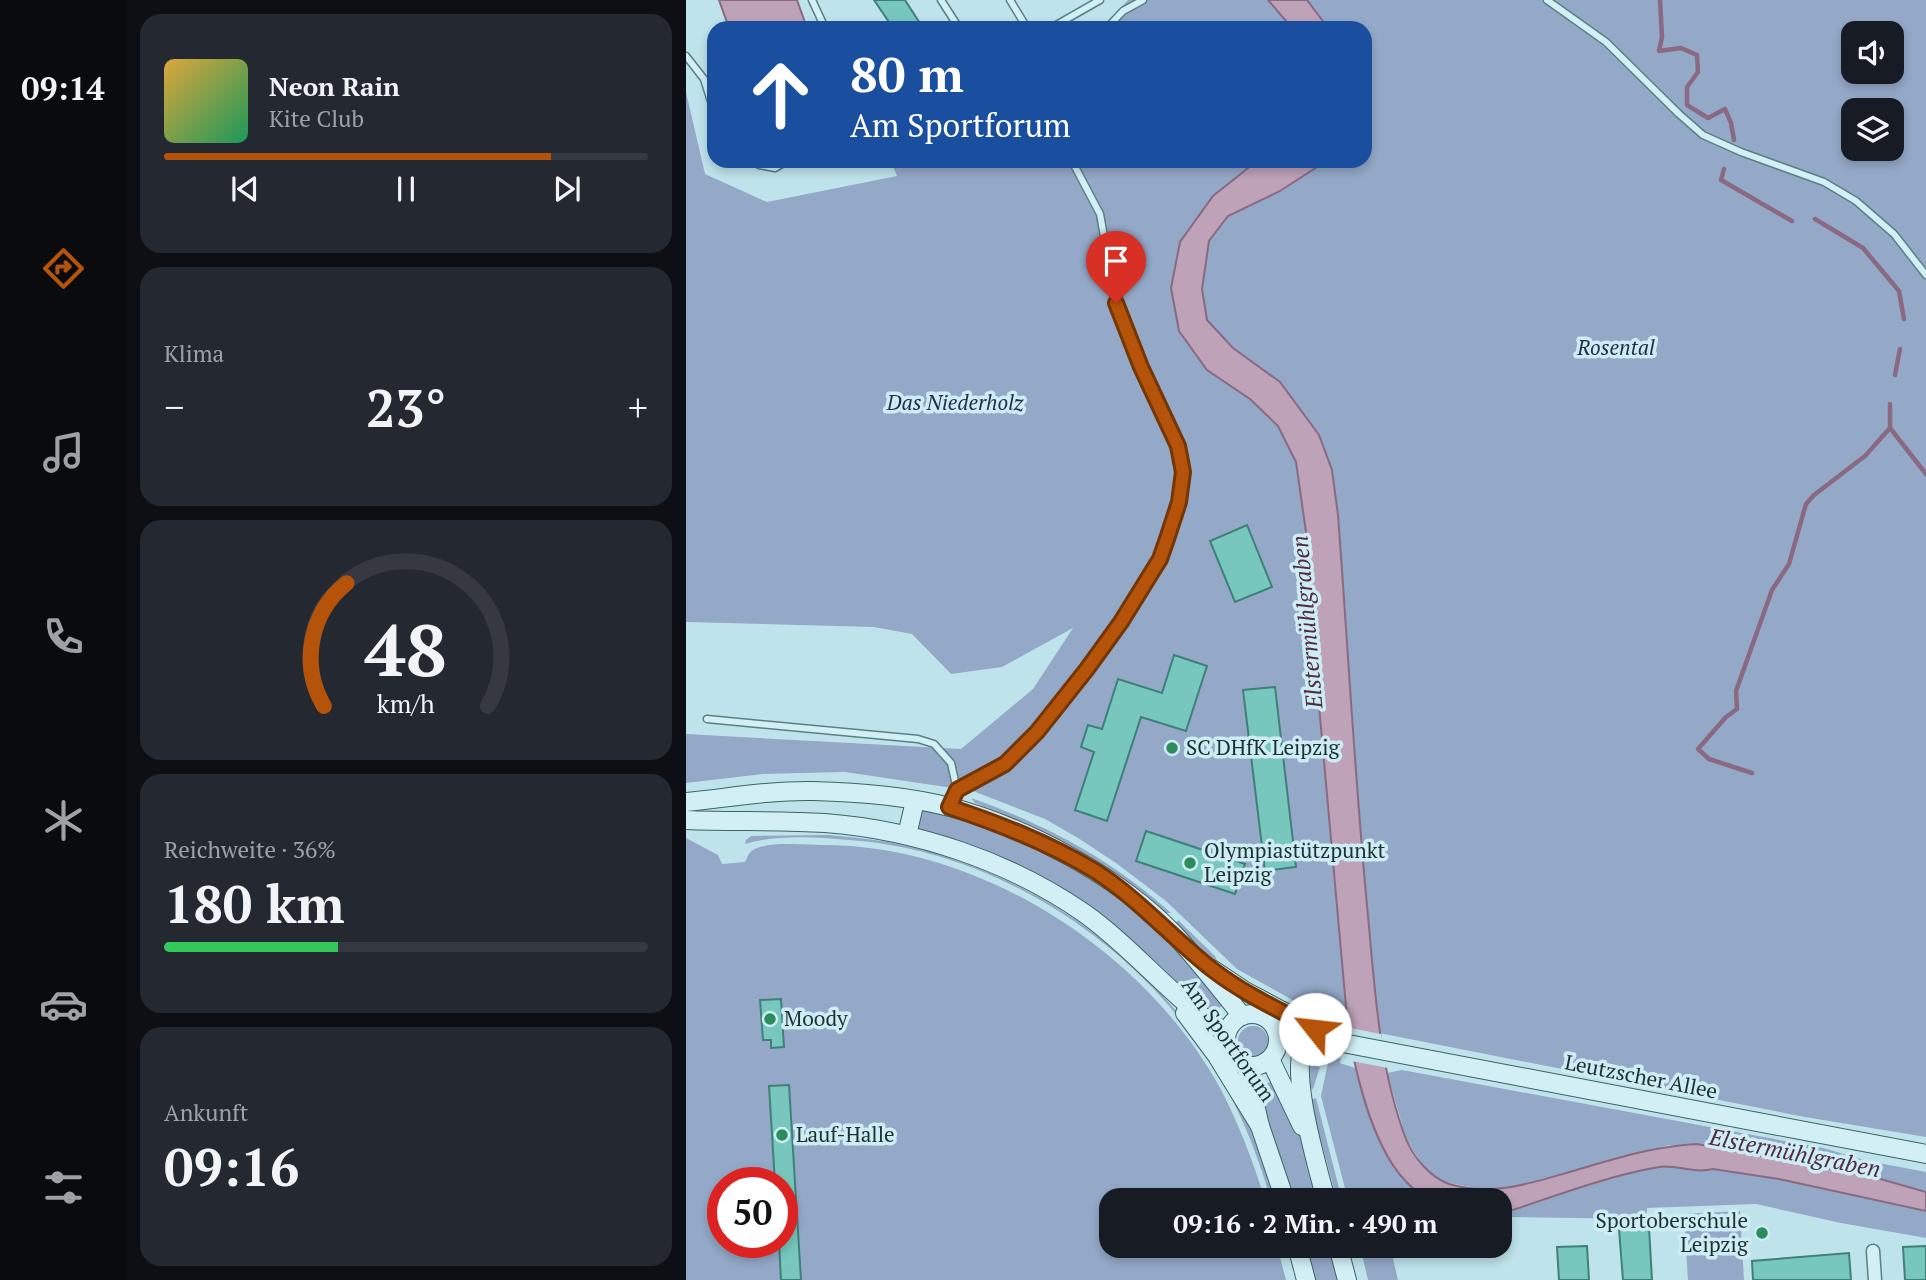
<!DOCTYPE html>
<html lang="de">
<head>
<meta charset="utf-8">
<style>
  :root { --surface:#171b24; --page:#242831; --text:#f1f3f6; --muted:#9ea1a6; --line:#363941; --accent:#b45309 }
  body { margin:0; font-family:"PT Serif",serif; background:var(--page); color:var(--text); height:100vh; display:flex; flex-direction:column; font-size:26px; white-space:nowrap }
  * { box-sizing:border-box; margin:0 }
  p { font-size:23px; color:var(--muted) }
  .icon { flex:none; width:38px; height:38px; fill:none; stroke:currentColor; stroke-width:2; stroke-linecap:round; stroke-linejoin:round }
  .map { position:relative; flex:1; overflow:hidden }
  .details { display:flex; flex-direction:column; gap:14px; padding:14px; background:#0d0f14; width:560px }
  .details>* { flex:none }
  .banner { position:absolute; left:21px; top:21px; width:665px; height:147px; border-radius:21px; box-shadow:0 4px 10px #0003; background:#1a4fa0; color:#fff; overflow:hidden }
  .fabs { position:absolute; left:1155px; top:21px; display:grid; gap:14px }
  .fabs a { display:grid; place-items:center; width:63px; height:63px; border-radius:14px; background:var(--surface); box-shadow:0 4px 10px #0003; font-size:35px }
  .speed { position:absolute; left:21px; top:1167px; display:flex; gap:14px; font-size:35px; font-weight:700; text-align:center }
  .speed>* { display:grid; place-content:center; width:91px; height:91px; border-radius:50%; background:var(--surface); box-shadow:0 4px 10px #0003; line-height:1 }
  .speed .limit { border:10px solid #d22; background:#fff; color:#111 }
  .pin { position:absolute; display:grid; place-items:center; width:60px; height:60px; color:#fff; margin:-72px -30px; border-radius:50% 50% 50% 0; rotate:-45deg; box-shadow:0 0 7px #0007 }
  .pin .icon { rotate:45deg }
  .me { position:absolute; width:77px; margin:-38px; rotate:299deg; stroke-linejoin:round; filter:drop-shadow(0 0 5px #0008) }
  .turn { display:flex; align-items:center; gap:24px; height:147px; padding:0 28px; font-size:32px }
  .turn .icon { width:91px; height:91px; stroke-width:2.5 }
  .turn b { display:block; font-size:49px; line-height:60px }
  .big { font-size:52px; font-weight:700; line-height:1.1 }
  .details .widget { flex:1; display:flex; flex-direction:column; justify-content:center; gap:10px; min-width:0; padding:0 24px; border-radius:21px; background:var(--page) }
  .details .dial { align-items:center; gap:0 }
  .dial svg { height:182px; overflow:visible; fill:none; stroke:var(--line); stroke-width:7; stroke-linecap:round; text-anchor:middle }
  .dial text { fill:var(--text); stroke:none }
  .song { display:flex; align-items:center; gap:21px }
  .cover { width:84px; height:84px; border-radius:10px; background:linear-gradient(135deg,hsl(40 70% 55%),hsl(150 70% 35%)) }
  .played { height:7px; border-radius:4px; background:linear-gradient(90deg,var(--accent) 80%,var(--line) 80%) }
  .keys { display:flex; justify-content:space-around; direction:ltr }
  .heat { display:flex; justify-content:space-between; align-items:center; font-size:38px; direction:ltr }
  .charge { height:10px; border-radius:5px; background:linear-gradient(90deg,#34c759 36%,var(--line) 0) }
  .trip { position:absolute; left:413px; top:1188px; width:413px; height:70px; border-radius:21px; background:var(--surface); box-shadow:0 4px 10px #0003; font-weight:700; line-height:70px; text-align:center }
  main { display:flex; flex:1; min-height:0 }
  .menu { display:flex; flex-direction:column; width:126px; justify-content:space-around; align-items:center; background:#090b0e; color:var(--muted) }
  .menu .icon { width:49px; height:49px }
  .menu .current { color:var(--accent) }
  .menu b { font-size:32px; color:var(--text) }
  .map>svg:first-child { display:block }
  .green { fill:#94a9c8; fill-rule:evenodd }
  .water { fill:#bda2b8; stroke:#8a6a82; stroke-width:2 }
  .pier { fill:#bfe3eb }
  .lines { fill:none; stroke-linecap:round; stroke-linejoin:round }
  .stream { stroke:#8a6a82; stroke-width:4.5 }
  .building { fill:#77c7bf; stroke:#408078; stroke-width:2 }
  .lane-casing { stroke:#598182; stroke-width:9 }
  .street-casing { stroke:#598182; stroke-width:15 }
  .secondary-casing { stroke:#3c6463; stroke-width:20 }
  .lane { stroke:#d2eff6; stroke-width:6 }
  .street { stroke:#d2eff6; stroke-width:12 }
  .secondary { stroke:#d2eff6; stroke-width:18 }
  .route-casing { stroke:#753606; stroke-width:18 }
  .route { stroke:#b45309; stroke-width:12 }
  .poi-dot { fill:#2c8d5a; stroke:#ceecf3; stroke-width:2.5 }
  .labels { text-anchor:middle; stroke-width:7; stroke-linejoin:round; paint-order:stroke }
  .park-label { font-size:21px; font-style:italic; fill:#242f4e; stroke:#ceecf3 }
  .poi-label { font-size:21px; fill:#1c3232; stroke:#ceecf3; text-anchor:start }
  .street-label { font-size:21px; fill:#1c3232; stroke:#ceecf3 }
  .water-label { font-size:23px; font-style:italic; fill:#512c42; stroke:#ceecf3 }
</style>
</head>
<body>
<main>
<nav class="menu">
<b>09:14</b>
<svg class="icon current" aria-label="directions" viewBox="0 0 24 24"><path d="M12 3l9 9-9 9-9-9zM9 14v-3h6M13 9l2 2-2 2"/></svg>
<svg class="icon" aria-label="music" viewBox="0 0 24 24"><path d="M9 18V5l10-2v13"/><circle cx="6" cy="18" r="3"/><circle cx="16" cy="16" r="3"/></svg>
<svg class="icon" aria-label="phone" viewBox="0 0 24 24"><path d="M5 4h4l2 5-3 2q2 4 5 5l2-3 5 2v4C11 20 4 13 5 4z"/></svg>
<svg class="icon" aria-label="climate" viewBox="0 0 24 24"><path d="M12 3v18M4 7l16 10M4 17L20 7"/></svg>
<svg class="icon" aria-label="car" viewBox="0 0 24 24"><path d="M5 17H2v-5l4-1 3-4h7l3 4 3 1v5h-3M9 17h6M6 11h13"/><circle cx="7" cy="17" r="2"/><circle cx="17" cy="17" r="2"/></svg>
<svg class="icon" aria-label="filters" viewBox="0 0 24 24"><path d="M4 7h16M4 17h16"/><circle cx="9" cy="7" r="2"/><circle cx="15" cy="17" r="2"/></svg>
</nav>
<section class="details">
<div class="widget">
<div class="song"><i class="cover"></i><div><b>Neon Rain</b><p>Kite Club</p></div></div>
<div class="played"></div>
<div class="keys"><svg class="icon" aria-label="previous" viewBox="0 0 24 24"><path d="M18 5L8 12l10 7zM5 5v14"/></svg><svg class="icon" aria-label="pause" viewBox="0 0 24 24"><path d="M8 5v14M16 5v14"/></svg><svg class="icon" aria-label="next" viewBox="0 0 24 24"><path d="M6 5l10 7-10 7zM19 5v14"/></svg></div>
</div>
<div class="widget"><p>Klima</p>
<div class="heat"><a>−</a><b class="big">23°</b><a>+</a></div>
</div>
<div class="widget dial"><svg viewBox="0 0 100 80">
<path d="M14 69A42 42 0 1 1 86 69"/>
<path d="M14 69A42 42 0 0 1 24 15" stroke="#b45309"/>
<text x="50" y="56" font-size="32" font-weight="700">48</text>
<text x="50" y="72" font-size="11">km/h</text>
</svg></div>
<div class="widget"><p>Reichweite · 36%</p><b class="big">180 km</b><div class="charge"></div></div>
<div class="widget"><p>Ankunft</p><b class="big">09:16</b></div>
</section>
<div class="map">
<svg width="1240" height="1280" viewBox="0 0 1240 1280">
  <rect width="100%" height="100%" fill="#bfe3eb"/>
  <g class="green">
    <polygon points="442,0 582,0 606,28 417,28"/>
    <path d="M621,0H1240V1137L1119,1117L693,1033L674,840L652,515L646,470L594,382L547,348L521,320L516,289L523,241L542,216L594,191L631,167L635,161H679V28H642ZM1167,33H1206V72H1167ZM1167,110H1206V149H1167Z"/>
    <polygon points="0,92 19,174 81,202 211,176 205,161 571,161 527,196 494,242 485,288 521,370 564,399 592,426 610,462 622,546 624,605 662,1029 647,1026 644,1021 551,969 480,901 430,863 392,838 359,819 287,791 159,772 77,774 0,783 0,734 275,749 347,689 387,628 316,667 265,674 226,634 188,627 0,622"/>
    <path d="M285,798C359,824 427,860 485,913H479C424,864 358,829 289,803Z"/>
    <polygon points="243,806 352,846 432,896 469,926 540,1002 532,1009 527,1019 451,947 237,833 232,829 234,812"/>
    <path d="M143,835C175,838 206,841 237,850C382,889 496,986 560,1120C573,1146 580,1174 589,1200H585C569,1146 548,1094 515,1047C439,937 309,854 175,841C138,838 95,833 59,844L60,840L65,836Z"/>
    <path d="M0,838L32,855L36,864L59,862C61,858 63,852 67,850C81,841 118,845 135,845C293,844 459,951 534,1088C553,1124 567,1161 579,1200H425V1246H591L600,1280H0ZM37,1183H96V1242H37Z"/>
    <polygon points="492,920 529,956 533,966 490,924"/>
    <circle cx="567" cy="1041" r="15"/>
    <polygon points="648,1057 655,1058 654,1063 669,1068 695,1146 737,1197 747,1200 662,1200 635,1096 642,1063 644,1059"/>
    <polygon points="621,1061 634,1067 627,1089 622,1088"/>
    <polygon points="716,1070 1137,1148 1182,1161 1240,1172 1240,1192 1191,1178 983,1145 824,1189 791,1188 762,1183 747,1176 736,1164 721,1141 701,1073"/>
    <polygon points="589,1081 613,1133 635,1200 605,1200 569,1086"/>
    <polygon points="630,1098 656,1200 651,1200 624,1100"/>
    <polygon points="978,1166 1018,1171 1027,1169 1093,1179 1240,1211 1240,1238 1155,1223 1070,1204 961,1208 960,1219 814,1217 814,1213 821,1212 921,1177"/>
    <polygon points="1054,1211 1058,1280 1002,1280 998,1214"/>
    <polygon points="617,1246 647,1246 656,1280 626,1280"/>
    <polygon points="674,1246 704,1246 712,1280 682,1280"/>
  </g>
  <g class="water">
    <polygon points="33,0 111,0 121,28 43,28"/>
    <polygon points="582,0 621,0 642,28 606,28"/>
    <path d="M571,161H635L631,167L594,191L542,216L523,241L516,289L521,320L547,348L594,382L633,435L646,470L652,515C662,648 669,782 682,916C689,991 693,1068 720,1139C727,1157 745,1178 763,1184C807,1197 845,1183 887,1171C928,1159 968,1146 1011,1144L1191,1178L1240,1192V1211L1093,1179L1027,1169C1007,1174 989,1164 973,1167C921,1176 872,1195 821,1212L814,1213V1200H747C692,1180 671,1080 662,1029L624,605L622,546L610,462L592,426L564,399L521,370L493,331L485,288L494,242L527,196Z"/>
  </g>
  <polygon class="pier" points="659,1027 695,1034 702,1068 665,1061"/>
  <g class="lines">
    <g class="stream">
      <polyline points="974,0 976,37 973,51 995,48 1011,55 1012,72 1001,87 1001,105 1022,118 1039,109 1045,123 1048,140"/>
      <polyline points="1038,169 1035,180 1106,221"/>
      <polyline points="1129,219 1177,248 1213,291 1218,319"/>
      <polyline points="1209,375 1214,349"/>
      <polyline points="1204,404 1204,428 1240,474"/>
      <polyline points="1066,773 1023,759 1012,749 1040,717 1051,709 1050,691 1086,590 1103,564 1120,504 1128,495 1179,456 1204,428"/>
    </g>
  </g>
  <g class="building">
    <polygon points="188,0 219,0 237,28 207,28"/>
    <polygon points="561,525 586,587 549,602 524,541"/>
    <polygon points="488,655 521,666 500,731 455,717 421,821 389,810 408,752 395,747 402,725 416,729 432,679 476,693"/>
    <polygon points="589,687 610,867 579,871 557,690"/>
    <polygon points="460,831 559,864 549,894 450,861"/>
    <polygon points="95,999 98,1047 85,1048 85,1040 77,1040 74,1000"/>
    <polygon points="103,1085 115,1280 95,1280 93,1242 96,1242 96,1183 89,1183 83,1086"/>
    <polygon points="963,1228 966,1280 937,1280 933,1229"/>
    <polygon points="901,1246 903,1280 873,1280 871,1247"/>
    <polygon points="1240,1246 1240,1280 1219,1280 1217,1247"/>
    <polygon points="1163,1253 1165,1280 1067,1280 1066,1261"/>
  </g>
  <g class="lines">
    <defs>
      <g id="lane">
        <polyline points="126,0 139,28"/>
        <polyline points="255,0 273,28"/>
        <polyline points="324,0 341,28"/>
        <polyline points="861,0 920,42 993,114 1017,135 1055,152 1138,182 1170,201 1208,234 1240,275"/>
        <polyline points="365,28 414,0"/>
        <polyline points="421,28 437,11 457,0"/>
        <polyline points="0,56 18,79 28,111"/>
        <polyline points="68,161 73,165 89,168 101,161"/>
        <polyline points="21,719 232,739 248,744 265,763 271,790 264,805"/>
        <polyline points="271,790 319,764 351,732 401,669 474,560 493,501 497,472 492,446 455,367 430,303 414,214 386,161"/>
      </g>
      <polyline id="street" points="1187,1251 1189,1280"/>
      <g id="secondary">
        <path d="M0,802C42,798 85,790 127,791C172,792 220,796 264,807C340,827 434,877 488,934C512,960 534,988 556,1016"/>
        <path d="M0,820C46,822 93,820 139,823C230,830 323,861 398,913C450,950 486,999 540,1033"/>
        <polyline points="221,835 229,801"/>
        <polyline points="526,969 559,991 632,1030"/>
        <polyline points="499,1013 531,1056 574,1126"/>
        <circle cx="566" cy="1040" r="26"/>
        <polyline points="589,1027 662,1044 1240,1154"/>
        <path d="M619,1043C602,1070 632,1168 640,1200"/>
        <polyline points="584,1059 616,1126"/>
        <polyline points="560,1066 574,1126 599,1200"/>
        <polyline points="611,1246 620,1280"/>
        <polyline points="652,1246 661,1280"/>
      </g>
    </defs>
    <use href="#lane" class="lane-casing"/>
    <use href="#street" class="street-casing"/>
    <use href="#secondary" class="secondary-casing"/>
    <use href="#lane" class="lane"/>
    <use href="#street" class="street"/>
    <use href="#secondary" class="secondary"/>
  </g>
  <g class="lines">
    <defs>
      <path id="route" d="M430,303L455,367L492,446L497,472L493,502L481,539L474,559L435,622L401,669L351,732L319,764L271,790L263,807C314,824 363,843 409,871C453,899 487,939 527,970C558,994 595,1011 629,1029"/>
    </defs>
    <use href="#route" class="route-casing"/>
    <use href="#route" class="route"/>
  </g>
  <g class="poi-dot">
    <circle cx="486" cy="748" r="7"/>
    <circle cx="504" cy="863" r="7"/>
    <circle cx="84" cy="1019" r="7"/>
    <circle cx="96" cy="1135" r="7"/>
    <circle cx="1076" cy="1233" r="7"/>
  </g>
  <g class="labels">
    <g class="park-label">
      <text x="930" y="355">Rosental</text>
      <text x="269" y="410">Das Niederholz</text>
    </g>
    <g class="poi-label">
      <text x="500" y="755">SC DHfK Leipzig</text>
      <text x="518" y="858">Olympiastützpunkt<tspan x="518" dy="24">Leipzig</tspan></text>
      <text x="98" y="1026">Moody</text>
      <text x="110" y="1142">Lauf-Halle</text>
      <text x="1062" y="1228" text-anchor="end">Sportoberschule<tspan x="1062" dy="24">Leipzig</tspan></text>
    </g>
    <g class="street-label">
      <text transform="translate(542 1040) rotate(55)" y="7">Am Sportforum</text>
      <text transform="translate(955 1077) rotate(11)" y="7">Leutzscher Allee</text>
    </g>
    <g class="water-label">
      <text transform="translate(621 622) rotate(-95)" y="8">Elstermühlgraben</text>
      <text transform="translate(1109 1153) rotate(11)" y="8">Elstermühlgraben</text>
    </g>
  </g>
</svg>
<div class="fabs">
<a><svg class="icon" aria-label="sound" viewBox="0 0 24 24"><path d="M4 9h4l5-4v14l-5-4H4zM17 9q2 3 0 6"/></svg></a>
<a><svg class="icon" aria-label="layers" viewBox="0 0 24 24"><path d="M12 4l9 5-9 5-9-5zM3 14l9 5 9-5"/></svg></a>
</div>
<div class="speed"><div class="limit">50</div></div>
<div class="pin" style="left:430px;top:303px;background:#d93025"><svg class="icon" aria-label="arrive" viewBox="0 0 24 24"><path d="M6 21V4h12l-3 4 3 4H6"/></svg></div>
<svg class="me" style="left:629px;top:1029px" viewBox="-20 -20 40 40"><circle r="19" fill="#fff"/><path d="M0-13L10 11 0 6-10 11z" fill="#b45309"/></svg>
<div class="trip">09:16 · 2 Min. · 490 m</div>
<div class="banner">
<div class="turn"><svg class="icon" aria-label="ahead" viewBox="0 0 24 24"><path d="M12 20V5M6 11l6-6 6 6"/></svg><div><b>80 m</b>Am Sportforum</div></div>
</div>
</div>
</main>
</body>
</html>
